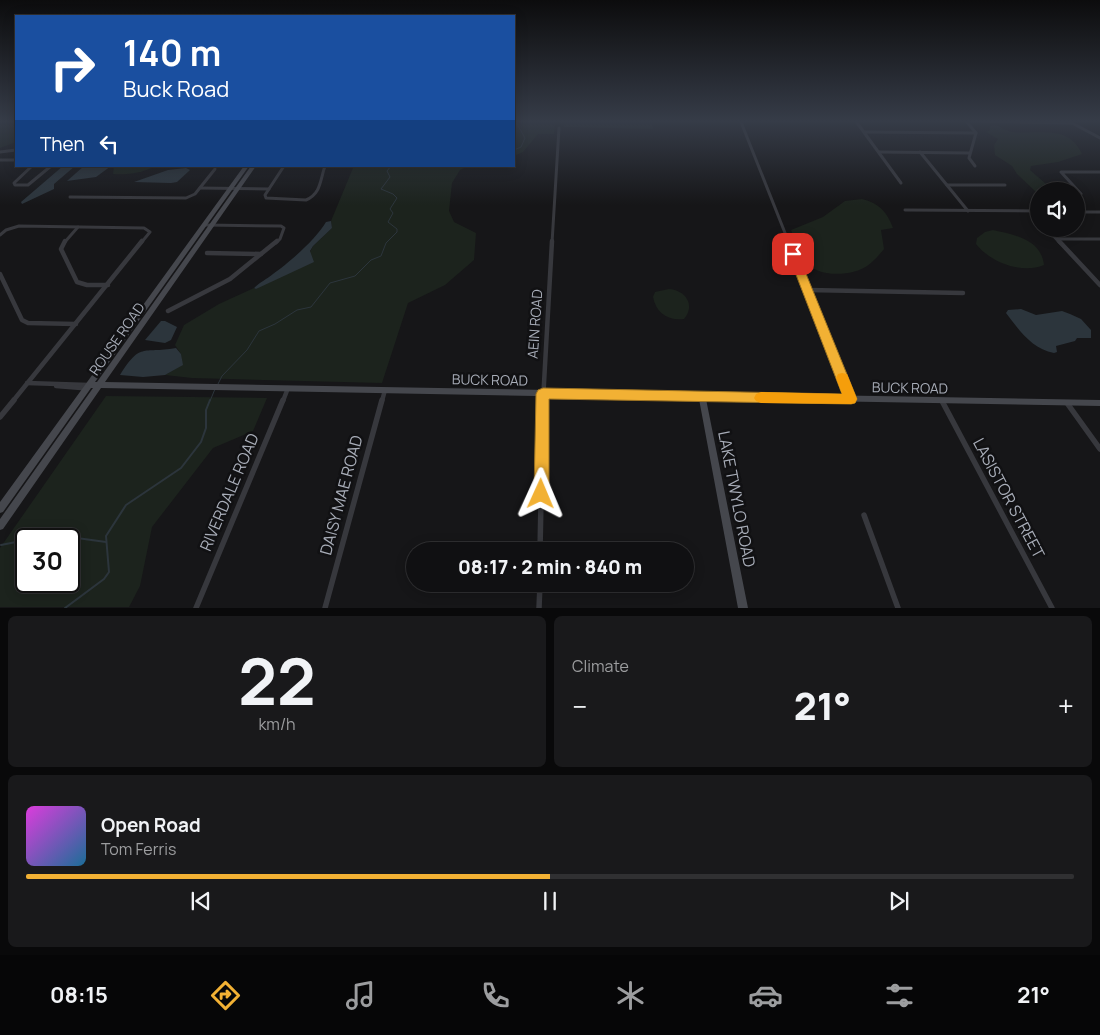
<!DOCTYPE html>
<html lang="en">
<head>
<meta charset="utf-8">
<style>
  :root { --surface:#101012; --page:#19191b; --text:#f1f3f6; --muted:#9c9d9f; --line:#303032; --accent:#f2b134 }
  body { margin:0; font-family:Manrope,sans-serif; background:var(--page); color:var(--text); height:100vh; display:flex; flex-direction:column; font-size:19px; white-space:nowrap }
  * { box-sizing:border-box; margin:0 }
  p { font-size:16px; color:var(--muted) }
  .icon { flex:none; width:28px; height:28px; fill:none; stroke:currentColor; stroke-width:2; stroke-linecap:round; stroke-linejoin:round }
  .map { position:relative; height:608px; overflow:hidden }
  .panel { display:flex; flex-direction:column; gap:8px; padding:8px; background:#09090a; flex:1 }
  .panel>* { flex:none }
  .top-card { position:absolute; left:15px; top:15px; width:500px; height:152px; border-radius:0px; box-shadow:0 2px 12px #0003,0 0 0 1px var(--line); background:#1a4fa0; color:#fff; overflow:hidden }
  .buttons { position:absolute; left:1030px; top:182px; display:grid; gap:10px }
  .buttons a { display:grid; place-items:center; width:55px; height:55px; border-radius:50%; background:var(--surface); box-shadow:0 2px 12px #0003,0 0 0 1px var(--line); font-size:25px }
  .speed { position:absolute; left:15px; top:528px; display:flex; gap:10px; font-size:25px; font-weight:700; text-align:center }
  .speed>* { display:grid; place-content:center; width:65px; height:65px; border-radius:50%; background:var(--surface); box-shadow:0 2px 12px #0003,0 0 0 1px var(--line); line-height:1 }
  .speed .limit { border:2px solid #111; border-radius:8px; background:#fff; color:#111 }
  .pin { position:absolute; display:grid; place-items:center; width:42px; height:42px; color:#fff; margin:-21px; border-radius:10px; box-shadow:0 2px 8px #0006 }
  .me { position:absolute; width:55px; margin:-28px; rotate:1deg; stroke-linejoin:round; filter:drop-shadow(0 0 4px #0008) }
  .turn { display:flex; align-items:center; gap:18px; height:105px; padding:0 25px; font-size:22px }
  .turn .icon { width:65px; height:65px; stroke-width:2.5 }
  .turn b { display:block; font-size:35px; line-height:42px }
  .then { display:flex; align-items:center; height:48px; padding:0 25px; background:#0003; gap:10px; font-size:19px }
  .big { font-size:38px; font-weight:800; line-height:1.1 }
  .panel .widget { flex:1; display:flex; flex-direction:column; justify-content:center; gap:8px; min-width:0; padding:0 18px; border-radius:8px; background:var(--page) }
  .panel .dial { align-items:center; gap:0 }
  .dial b { font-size:65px; line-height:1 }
  .song { display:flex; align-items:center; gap:15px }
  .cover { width:60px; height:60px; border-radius:8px; background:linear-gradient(135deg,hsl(300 70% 55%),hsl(200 70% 35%)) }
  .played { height:5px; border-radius:2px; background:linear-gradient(90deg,var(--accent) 50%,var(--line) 50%) }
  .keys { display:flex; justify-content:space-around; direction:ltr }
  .heat { display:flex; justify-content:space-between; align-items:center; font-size:28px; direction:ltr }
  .panel .tiles { flex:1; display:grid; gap:8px; grid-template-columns:1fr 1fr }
  .widget:last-child { grid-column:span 2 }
  .trip { position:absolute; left:406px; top:542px; width:288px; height:50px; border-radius:25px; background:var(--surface); box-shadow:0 2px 12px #0003,0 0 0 1px var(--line); font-weight:800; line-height:50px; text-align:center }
  .tabs { display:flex; height:80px; justify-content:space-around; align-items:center; background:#060607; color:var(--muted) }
  .tabs .icon { width:35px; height:35px }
  .tabs .on { color:var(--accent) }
  .tabs b { font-size:22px; color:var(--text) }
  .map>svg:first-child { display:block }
  .green { fill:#1c231d; fill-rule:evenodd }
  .water { fill:#2c353c }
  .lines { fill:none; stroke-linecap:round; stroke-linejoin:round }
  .stream-far1 { stroke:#2c353c; stroke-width:1 }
  .stream { stroke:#2c353c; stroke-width:2 }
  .street-far2 { stroke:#37383d; stroke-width:3 }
  .street-far1 { stroke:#37383d; stroke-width:4.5 }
  .street { stroke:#37383d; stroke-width:5.5 }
  .secondary { fill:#45474d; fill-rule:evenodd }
  .route { fill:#f2b134; stroke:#9d7322 }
  .slow { fill:#f59e0b }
  .labels { text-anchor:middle; stroke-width:5; stroke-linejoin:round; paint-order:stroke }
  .street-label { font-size:14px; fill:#a8adb8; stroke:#111113 }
  .near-street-label { font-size:16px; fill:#a8adb8; stroke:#111113 }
</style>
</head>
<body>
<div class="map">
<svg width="1100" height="608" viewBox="0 0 1100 608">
  <rect width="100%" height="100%" fill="#161618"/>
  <g class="green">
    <polygon points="0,120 16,120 16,142 0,148"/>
    <polygon points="514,120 555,120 554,134 538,134 523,152 514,156"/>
    <polygon points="564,120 651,120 653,129 564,127"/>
    <path d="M995,125C1001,127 1006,131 1013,132C1040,135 1068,124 1082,154L1058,162L1031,166L1030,170L1054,191L1036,192L1017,174L1012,166L995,155L994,145L998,139L986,132L990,130V126Z"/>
    <path d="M114,166H155C143,173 127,175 113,174Z"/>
    <polygon points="375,166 468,166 460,170 452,183 449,211 454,222 476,233 474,260 445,285 408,303 382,383 192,378 165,375 182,365 181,354 175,345 184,325 219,304 254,288 256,289 310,252 313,246 332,228 331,221 353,168"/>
    <path d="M862,199C879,203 887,212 893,228L881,230L884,249C879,255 873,262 867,266C851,277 814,278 803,259C797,251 795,239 791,230L823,217L845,201Z"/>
    <path d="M993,230C1015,235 1041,239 1044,265C1022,274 991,263 976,244L977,238L985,232Z"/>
    <path d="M669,289C685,290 696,305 684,319C668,321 656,313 653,297L655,292Z"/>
    <path d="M106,396L267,398L253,431L213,448L152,527L140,586L129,607H0V548ZM26,539H69V581H26Z"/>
  </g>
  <g class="water">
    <polygon points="63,166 75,166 54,184 54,189 22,204 21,202"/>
    <polygon points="84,166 111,166 96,177 67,181"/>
    <polygon points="186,168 190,170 177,182 171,183 134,182 168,170"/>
    <path d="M331,221L332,228L313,246L310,251L314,262L256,289L254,288C260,282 267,279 273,274C289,263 317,238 326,222Z"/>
    <path d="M1021,309L1036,315L1062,311L1070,314L1081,319L1091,330V338H1077L1075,341L1056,346L1057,352L1054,353C1032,349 1019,330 1006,313L1008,310Z"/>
    <polygon points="161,321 165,321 177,327 171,340 165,343 145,340"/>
    <path d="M176,348L181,354L183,365L165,375L143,377L120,375C141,342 141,354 176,348Z"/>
  </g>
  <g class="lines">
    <g class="stream-far1">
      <polyline points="514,150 521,147 525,138 517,124 517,120"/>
      <polyline points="218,384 222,376 247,350 259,331 275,324 297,310 311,307 330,283 355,276 371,260 381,256 386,243 397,232 397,229 388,222 393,213 390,209 397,198 393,194 381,189 390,177 387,171 391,166"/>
      <polyline points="210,401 215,389"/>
    </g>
    <g class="stream">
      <polyline points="35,539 55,535 106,542"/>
      <polyline points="1,545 26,540"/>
      <polyline points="65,608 104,579 109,572 106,536 126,505 181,468 201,442 206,428 206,410 210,400"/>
    </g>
    <g class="street-far2">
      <polyline points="745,120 741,122 789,243"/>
      <polyline points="772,120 793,120"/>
      <polyline points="855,120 901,183"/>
      <polyline points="966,121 1072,123 1100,138"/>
      <polyline points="966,121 976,133 969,158 975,166"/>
      <polyline points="865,132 976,133"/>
      <polyline points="0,152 16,150"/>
      <polyline points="879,152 970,153"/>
      <polyline points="920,152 968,211"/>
      <polyline points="0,160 16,160"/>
      <polyline points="32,166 14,183 15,185 28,185 51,166"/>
      <path d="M284,166L265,195L266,198L306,200C321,194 320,180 325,166"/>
      <polyline points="947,185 1005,185"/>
      <polyline points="200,188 269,189"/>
      <polyline points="1081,194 1061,172 1100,172"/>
      <polyline points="70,197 186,198 195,194 215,169"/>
      <polyline points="905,210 1039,211"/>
      <polyline points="1031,212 1039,220"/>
      <polyline points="1076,212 1100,212"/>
      <polyline points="205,225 281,226 284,228 280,239 276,243"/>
      <polyline points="1047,229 1060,243"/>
      <polyline points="0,235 6,230 19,226 144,228 150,232 141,243"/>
      <polyline points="1057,239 1100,239"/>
      <polyline points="64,243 78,227"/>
      <polyline points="552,243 559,128"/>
    </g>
    <g class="street-far1">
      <polyline points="65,241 61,249 77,282 87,285 108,285"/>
      <polyline points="788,241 851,399"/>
      <polyline points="1059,241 1100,285"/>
      <polyline points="207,253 261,254"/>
      <polyline points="0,274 22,320 28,323 76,324"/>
      <polyline points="808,290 963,293"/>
      <polyline points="168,311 230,279 277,241"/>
      <polyline points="27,383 89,385"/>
      <polyline points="56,386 81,388 87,386"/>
      <polyline points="13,401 142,241"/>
      <polyline points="283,401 288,388"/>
      <polyline points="382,401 385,390"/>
      <polyline points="543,401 552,241"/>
    </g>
    <g class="street">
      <polyline points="942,401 1052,608"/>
      <polyline points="1067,403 1100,449"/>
      <polyline points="0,417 14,400"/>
      <polyline points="864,515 898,608"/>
      <polyline points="540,551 543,400"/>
      <polyline points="196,608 283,400"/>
      <polyline points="325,608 382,400"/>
      <polyline points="539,608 540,584"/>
    </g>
    <polygon class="secondary" points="244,166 249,166 95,382 97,382 251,166 256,166 105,382 1100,400 1100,406 706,399 748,608 738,608 699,399 101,388 3,529 0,530 0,519 93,388 91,388 3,512 0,513 0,502"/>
  </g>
  <linearGradient id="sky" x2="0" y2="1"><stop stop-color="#0c0c0d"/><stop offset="0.59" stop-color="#363c48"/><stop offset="1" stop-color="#363c48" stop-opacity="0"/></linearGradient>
  <rect width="1100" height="205" fill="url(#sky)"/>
  <polygon class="route" points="793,251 798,254 857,399 855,403 851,404 549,399 549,494 547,499 541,501 536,499 534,494 536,394 538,390 543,388 842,394 788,254"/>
  <polygon class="slow" points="842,373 847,374 857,399 855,403 851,404 761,403 756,401 754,398 756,394 761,392 842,394 836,378 838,374"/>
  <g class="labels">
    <g class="street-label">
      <text transform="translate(535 324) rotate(-86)" y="5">AEIN ROAD</text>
      <text transform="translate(117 339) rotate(-55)" y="5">ROUSE ROAD</text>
      <text transform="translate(490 380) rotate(1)" y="5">BUCK ROAD</text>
      <text transform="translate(910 388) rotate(1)" y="5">BUCK ROAD</text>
    </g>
    <g class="near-street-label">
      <text transform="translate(229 492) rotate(-67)" y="6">RIVERDALE ROAD</text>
      <text transform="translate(341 495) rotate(-75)" y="6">DAISY MAE ROAD</text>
      <text transform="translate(1009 498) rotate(62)" y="6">LASISTOR STREET</text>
      <text transform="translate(737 499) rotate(79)" y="6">LAKE TWYLO ROAD</text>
    </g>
  </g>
</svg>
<div class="buttons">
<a><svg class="icon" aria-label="sound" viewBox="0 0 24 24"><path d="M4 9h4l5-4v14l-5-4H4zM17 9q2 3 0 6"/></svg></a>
</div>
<div class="speed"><div class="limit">30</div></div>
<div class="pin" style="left:793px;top:254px;background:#d93025"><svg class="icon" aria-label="arrive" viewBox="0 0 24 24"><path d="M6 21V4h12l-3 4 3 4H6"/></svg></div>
<svg class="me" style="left:541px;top:494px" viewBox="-20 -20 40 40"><path d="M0-17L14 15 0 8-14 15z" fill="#f2b134" stroke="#fff" stroke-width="4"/></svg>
<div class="trip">08:17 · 2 min · 840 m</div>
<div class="top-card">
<div class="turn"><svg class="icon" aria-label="right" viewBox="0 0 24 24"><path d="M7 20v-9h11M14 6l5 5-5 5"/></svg><div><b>140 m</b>Buck Road</div></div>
<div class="then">Then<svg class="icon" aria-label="left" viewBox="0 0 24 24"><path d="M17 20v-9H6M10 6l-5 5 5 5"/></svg></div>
</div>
</div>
<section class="panel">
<div class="tiles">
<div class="widget dial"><b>22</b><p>km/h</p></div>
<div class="widget"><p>Climate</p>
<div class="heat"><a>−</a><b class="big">21°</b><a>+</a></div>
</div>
<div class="widget">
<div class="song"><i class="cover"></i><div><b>Open Road</b><p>Tom Ferris</p></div></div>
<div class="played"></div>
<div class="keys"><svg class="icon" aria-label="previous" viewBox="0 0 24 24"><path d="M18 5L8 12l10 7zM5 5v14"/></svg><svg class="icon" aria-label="pause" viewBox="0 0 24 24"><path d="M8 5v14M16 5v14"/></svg><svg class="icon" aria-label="next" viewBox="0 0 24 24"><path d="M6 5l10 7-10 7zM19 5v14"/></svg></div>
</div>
</div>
</section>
<nav class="tabs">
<b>08:15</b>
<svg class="icon on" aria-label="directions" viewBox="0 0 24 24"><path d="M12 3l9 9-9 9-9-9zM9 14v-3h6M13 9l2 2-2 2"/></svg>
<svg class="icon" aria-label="music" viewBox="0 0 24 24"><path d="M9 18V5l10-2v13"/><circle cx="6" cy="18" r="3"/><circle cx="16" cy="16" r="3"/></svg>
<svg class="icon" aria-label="phone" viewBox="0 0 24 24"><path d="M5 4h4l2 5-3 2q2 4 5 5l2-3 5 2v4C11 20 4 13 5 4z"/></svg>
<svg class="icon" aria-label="climate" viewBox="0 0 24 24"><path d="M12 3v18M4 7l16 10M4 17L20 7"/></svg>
<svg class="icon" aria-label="car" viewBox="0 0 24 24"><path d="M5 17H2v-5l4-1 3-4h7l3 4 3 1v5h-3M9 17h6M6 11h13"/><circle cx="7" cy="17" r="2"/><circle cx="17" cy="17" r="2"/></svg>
<svg class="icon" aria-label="filters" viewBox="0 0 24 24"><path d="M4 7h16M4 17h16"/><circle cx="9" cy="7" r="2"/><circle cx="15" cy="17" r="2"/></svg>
<b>21°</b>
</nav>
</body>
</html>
